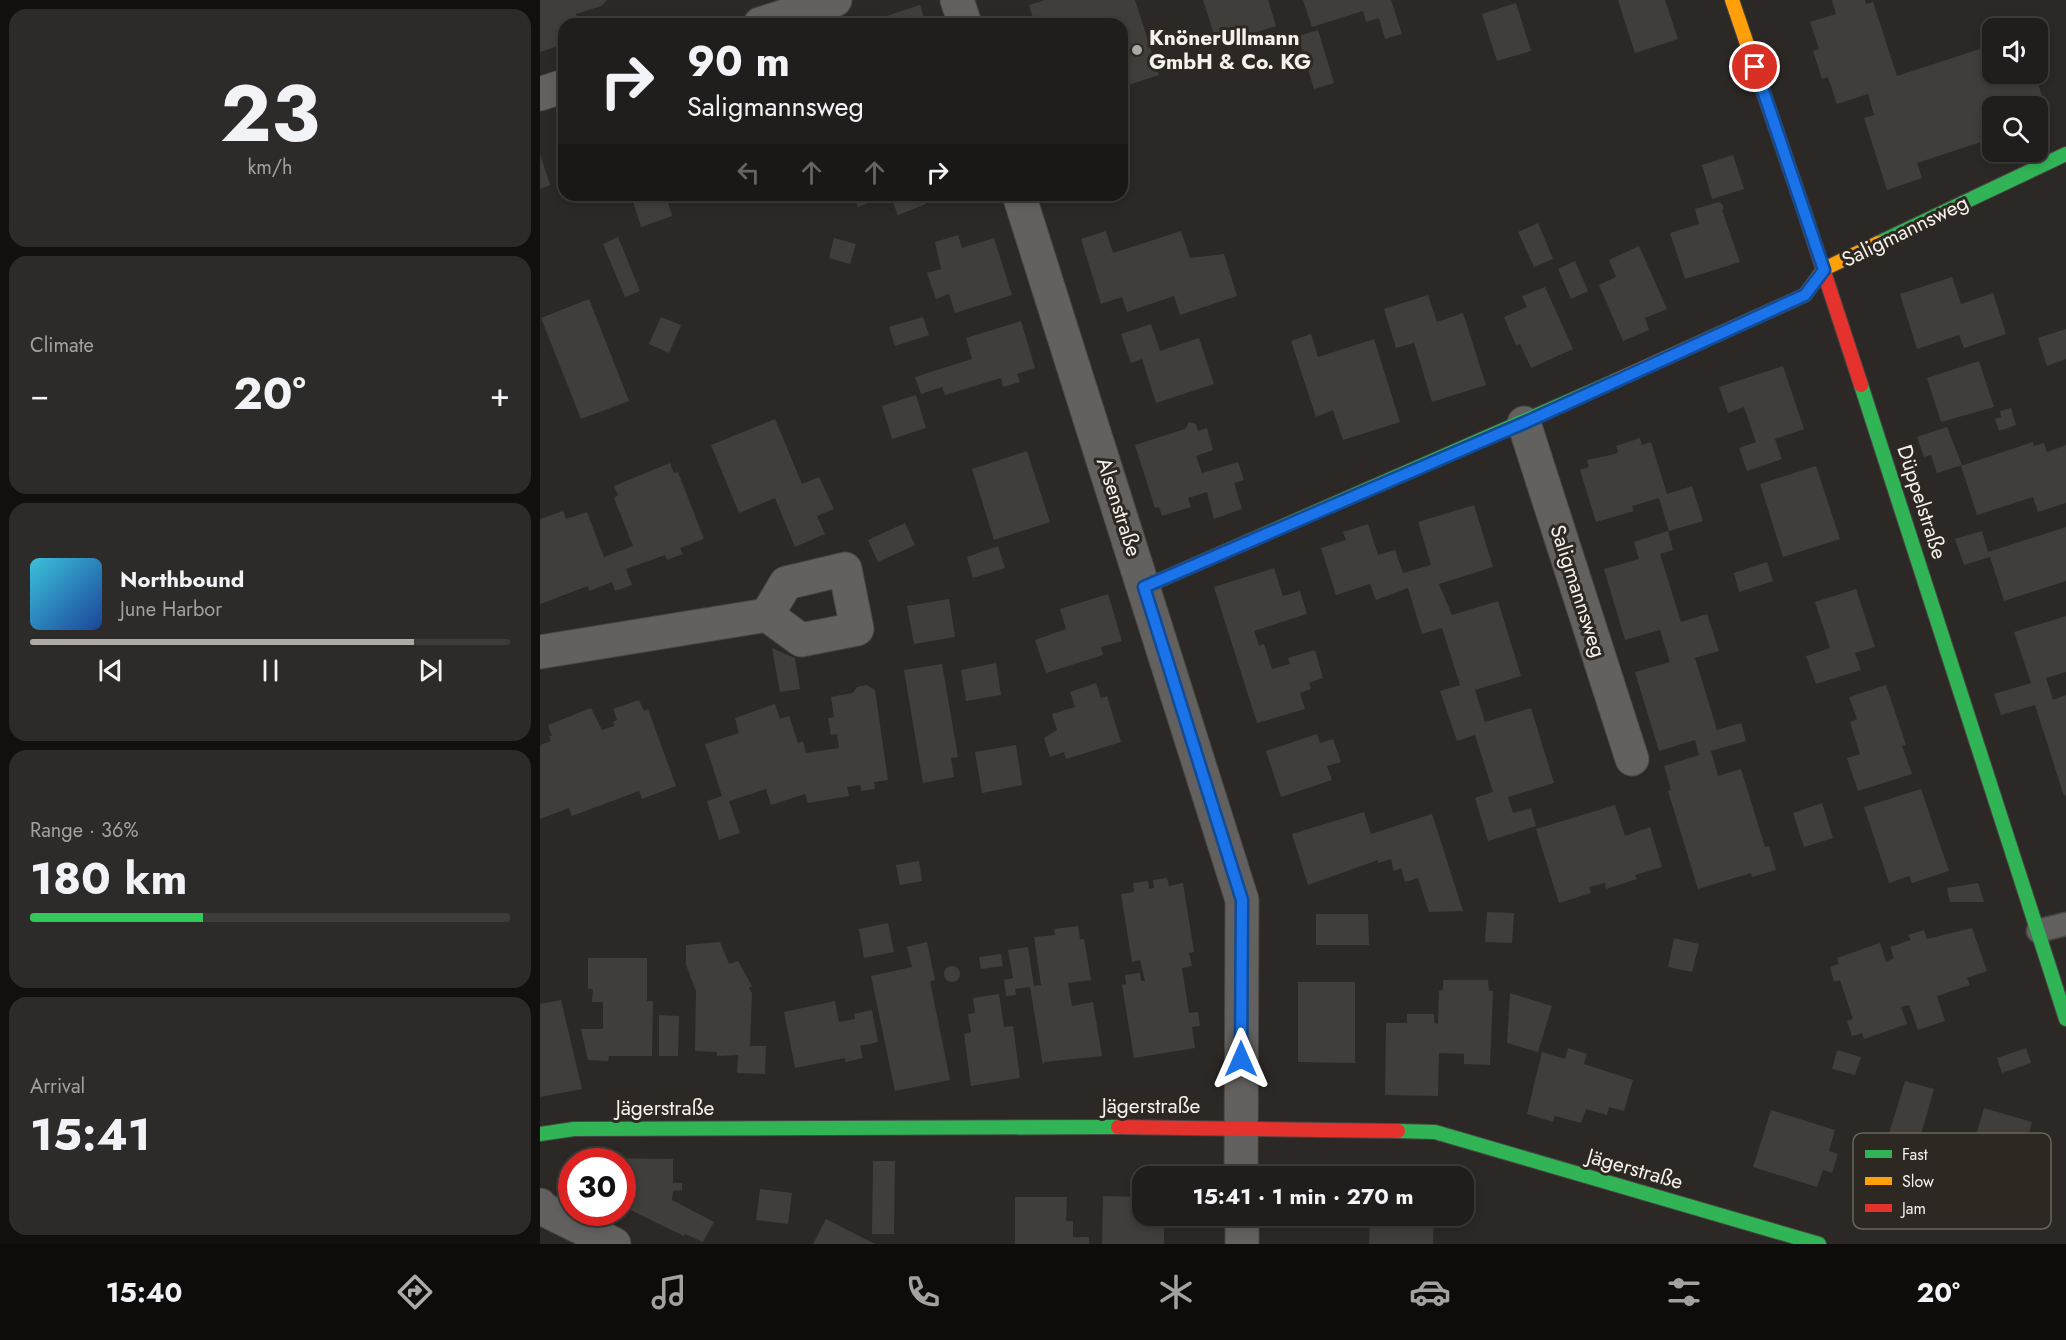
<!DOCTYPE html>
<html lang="en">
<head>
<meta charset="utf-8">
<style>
  :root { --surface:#201e1c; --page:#2d2b29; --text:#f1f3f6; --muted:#a2a2a3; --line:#3d3c3b; --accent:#aeaba7 }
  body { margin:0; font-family:Jost,sans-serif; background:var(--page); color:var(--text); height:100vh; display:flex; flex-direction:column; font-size:22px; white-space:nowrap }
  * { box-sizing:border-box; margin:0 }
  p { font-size:20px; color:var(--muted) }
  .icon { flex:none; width:33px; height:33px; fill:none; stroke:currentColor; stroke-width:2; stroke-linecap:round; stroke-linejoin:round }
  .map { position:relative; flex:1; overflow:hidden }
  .panel { display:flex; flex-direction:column; gap:9px; padding:9px; background:#12100f; width:540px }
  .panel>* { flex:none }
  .banner { position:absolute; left:18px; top:18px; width:570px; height:183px; border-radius:18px; box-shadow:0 3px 9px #0003,0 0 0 2px var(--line); background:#201e1c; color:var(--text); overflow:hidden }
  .controls { position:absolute; left:1442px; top:18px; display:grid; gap:12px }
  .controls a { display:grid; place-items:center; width:66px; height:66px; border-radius:12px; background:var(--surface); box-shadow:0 3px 9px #0003,0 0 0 2px var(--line); font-size:30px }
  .speed { position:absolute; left:18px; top:1148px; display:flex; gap:12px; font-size:30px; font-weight:700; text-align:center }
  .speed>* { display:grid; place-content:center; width:78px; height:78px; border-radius:50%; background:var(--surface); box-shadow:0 3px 9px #0003,0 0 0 2px var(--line); line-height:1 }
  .speed .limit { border:9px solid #d22; background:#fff; color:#111 }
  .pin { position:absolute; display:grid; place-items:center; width:51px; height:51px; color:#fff; margin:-26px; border:3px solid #fff; border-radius:50%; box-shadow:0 2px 6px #0007 }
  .me { position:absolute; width:66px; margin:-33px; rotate:0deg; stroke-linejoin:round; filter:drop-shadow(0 0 4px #0008) }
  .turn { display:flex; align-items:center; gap:21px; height:126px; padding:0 30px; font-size:27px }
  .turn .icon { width:78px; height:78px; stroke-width:2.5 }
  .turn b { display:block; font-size:42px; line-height:51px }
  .lanes { display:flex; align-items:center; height:57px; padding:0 30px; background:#0003; justify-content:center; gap:30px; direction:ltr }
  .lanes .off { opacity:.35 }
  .big { font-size:45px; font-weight:700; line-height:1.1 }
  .panel .tile { flex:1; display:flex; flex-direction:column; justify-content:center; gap:9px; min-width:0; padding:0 21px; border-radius:18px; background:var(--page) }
  .panel .dial { align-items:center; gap:0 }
  .dial b { font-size:78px; line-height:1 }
  .song { display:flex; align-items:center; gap:18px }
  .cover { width:72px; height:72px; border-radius:9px; background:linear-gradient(135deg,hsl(190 70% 55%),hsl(220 70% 35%)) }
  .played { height:6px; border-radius:3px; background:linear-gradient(90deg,var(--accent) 80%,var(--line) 80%) }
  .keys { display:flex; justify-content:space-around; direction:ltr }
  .heat { display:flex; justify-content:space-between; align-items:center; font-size:33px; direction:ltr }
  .charge { height:9px; border-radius:4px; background:linear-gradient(90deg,#34c759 36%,var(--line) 0) }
  .trip { position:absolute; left:592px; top:1166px; width:342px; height:60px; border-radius:18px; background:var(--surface); box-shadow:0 3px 9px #0003,0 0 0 2px var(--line); font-weight:700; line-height:60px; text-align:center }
  .tabs { display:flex; height:96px; justify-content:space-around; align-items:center; background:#0d0c0b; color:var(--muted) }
  .tabs .icon { width:42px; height:42px }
  .tabs .active { color:var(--accent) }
  .tabs b { font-size:27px; color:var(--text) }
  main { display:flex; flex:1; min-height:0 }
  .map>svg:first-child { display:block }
  .building { fill:#403e3b }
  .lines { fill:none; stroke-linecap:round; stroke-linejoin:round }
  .lane-casing { stroke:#484643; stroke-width:25 }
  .street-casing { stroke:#484643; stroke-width:35 }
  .fast-casing { stroke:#484643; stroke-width:16 }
  .slow-casing { stroke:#484643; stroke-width:16 }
  .jam-casing { stroke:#484643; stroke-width:16 }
  .lane { stroke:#63615f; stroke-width:22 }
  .street { stroke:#63615f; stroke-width:33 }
  .fast { stroke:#30b455; stroke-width:14 }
  .slow { stroke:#ff9f0a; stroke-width:14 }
  .jam { stroke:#e5322d; stroke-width:14 }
  .route-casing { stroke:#114b97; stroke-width:15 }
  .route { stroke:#1a73e8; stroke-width:10 }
  .poi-dot { fill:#aeaba7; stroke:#2e2822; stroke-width:2 }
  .labels { text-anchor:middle; stroke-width:6; stroke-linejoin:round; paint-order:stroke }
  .poi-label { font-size:21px; font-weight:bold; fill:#f5f1ed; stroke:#2e2822; text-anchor:start }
  .street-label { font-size:21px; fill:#f5f1ed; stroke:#2e2822 }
  .key { fill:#2e2822; stroke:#6a645f; stroke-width:1.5 }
  .key-label { font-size:16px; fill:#f5f1ed }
</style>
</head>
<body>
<main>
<section class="panel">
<div class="tile dial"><b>23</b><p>km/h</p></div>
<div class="tile"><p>Climate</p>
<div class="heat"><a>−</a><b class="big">20°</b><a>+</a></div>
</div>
<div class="tile">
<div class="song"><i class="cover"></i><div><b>Northbound</b><p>June Harbor</p></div></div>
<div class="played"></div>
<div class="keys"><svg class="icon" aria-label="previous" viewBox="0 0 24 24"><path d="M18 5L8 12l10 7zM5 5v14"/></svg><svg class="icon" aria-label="pause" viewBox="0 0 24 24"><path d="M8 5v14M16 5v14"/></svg><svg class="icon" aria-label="next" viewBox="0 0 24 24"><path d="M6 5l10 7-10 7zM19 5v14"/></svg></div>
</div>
<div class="tile"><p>Range · 36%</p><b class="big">180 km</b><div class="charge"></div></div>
<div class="tile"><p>Arrival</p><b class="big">15:41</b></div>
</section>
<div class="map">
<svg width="1526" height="1244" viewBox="0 0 1526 1244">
  <rect width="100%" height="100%" fill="#2b2825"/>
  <g class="building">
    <polygon points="0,0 67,0 61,6 36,14 39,24 24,24 24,44 0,52"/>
    <polygon points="505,0 595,0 619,75 582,87 582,24 495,24 489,5"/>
    <polygon points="663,0 728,0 736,26 677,44"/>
    <polygon points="763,0 851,0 862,34 845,39 839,18 826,22 823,11 772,27"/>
    <polygon points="1078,0 1125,0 1138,39 1095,53"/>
    <polygon points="1292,0 1325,0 1326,4 1333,2 1357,76 1452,45 1452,74 1495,74 1502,96 1496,99 1501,115 1497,117 1497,106 1452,106 1452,131 1439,136 1441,142 1377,163 1382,178 1347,190 1324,118 1334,115 1328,94 1297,104 1288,77 1282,79 1273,51 1279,49 1270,22 1296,14"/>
    <polygon points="976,3 991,51 957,61 942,14"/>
    <polygon points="380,5 386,24 322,24"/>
    <polygon points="778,30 794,83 774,89 758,36"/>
    <polygon points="0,154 10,185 0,189"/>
    <polygon points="1193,155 1204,189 1172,199 1162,165"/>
    <polygon points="76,195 126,195 132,216 101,227 92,198 79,203"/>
    <polygon points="313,195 348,195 318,207"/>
    <polygon points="350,195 382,195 386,204 358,215"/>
    <polygon points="1179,202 1182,204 1184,209 1182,210 1200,262 1145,279 1130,233 1159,224 1155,209"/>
    <polygon points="998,223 1013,259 994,267 978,232"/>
    <polygon points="566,231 573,253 641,231 650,258 684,254 697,296 640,315 634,296 587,312 582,297 561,304 541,239"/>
    <polygon points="418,235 422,248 454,238 472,295 415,313 409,294 396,299 387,273 401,269 395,242"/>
    <polygon points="78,237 100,291 85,297 63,244"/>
    <polygon points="294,238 316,244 310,264 289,258"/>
    <polygon points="1099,246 1127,309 1105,318 1109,330 1083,341 1059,285 1076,277 1069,260"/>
    <polygon points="1035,261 1048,291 1031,299 1018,269"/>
    <polygon points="1412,277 1421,304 1453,293 1466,334 1424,348 1419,335 1377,349 1360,294"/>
    <polygon points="1005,287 1033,349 991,368 980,344 976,345 964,317 987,307 982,296"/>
    <polygon points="888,295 897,322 923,313 946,385 892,402 874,343 856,348 844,309"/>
    <polygon points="49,299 89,401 41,419 1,318"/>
    <polygon points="121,317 141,325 129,353 109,344"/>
    <polygon points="383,317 389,335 355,346 349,327"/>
    <polygon points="481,321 495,368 477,374 480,382 463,387 461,378 405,395 402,387 381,394 375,377 432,359 426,338"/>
    <polygon points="611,324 620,351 659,338 674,384 616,403 602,359 591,363 581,334"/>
    <polygon points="1526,329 1526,359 1507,366 1498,338"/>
    <polygon points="771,334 778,357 834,339 860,422 803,440 793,410 776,417 751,341"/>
    <polygon points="1439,361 1454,407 1401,422 1387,378"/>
    <polygon points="1243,366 1264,429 1235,439 1242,459 1207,471 1199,448 1216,442 1204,407 1188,413 1179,387"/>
    <polygon points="376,395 386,428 352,439 342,406"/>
    <polygon points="1471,408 1476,425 1459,431 1455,419 1461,417 1460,411"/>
    <polygon points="235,419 262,484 279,477 294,509 277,516 285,534 255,547 235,498 199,513 171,445"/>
    <polygon points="649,422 656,424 658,431 667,428 673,450 656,456 662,473 698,462 704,480 694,483 702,509 674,519 667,492 648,498 651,507 622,516 619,507 615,508 595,445 645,429"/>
    <polygon points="1407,427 1422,465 1397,473 1391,455 1384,457 1377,437"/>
    <polygon points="1100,438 1102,445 1111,442 1127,494 1152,486 1163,521 1129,531 1119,498 1092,506 1094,511 1056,522 1040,470 1049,467 1047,460 1075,454 1078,452 1076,446"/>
    <polygon points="1493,442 1494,446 1504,443 1507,452 1526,445 1526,503 1498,512 1493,497 1437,515 1421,466"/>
    <polygon points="487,451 510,522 454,540 432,469"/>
    <polygon points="130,463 134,473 138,472 164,539 140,548 143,554 127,560 125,555 86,569 92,585 75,591 72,582 49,591 48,586 0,604 0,519 23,511 26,519 47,512 64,557 93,546 74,498 78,495 74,486"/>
    <polygon points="1276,466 1300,539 1243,557 1220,484"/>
    <polygon points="934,505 953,567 899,584 912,615 958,601 981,676 935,690 945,722 991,708 1014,783 968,797 973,813 991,808 996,826 948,841 935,798 953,792 935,735 917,741 900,691 920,685 902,628 882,634 868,588 836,600 830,584 796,595 781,548 806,540 803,532 828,524 838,555 855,550 863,573 891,565 878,522"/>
    <polygon points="365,523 375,545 338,562 328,540"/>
    <polygon points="1526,527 1526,581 1464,601 1450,557 1424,565 1415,539 1442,531 1448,552"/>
    <polygon points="1128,531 1133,550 1120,554 1141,622 1167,614 1179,651 1155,658 1177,730 1201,723 1206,741 1171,751 1178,776 1201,769 1225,847 1229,846 1236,870 1212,877 1211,873 1158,889 1128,791 1131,790 1124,766 1159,755 1155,740 1119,751 1095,672 1130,662 1120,630 1085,640 1064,569 1099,559 1094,542"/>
    <polygon points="458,546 465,568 433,578 427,557"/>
    <polygon points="1227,562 1233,581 1199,592 1194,573"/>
    <polygon points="734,568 743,596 760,591 767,614 714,631 719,646 724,644 732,669 750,664 748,658 775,650 783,678 769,683 771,689 760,693 765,709 717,723 674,587"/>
    <polygon points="1316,589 1335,647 1315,653 1321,670 1276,684 1266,656 1290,648 1275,602"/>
    <polygon points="568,594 582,641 561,647 563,655 506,673 495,640 526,629 520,609"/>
    <polygon points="409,599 415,637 374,644 367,606"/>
    <polygon points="1526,616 1526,672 1506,678 1513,700 1526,695 1526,795 1524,796 1495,705 1461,715 1454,694 1491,683 1474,632"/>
    <polygon points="232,648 255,658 260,689 240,692"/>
    <polygon points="456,663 461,695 426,701 421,670"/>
    <polygon points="402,664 418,757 411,758 414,777 383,783 364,670"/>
    <polygon points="556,683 561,698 567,696 581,742 526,759 524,752 510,757 504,738 517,730 512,714 535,707 530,692"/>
    <polygon points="327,685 335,690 348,780 334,782 335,789 321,791 320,785 307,787 309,796 268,803 265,794 231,805 226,789 189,801 200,833 179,840 167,801 182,796 165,744 199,733 195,718 235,704 240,719 249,716 258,743 263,741 266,753 299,748 297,734 291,735 288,718 294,717 291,697 313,693 317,687"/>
    <polygon points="1346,685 1366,745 1362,746 1372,774 1318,791 1307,758 1320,754 1310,722 1317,719 1309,697"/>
    <polygon points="99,700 104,711 108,709 136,786 102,799 99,791 32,816 29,808 0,819 0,745 11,741 9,736 12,736 8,725 51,708 62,730 74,726 73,722 77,720 73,709"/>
    <polygon points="777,734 780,743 793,739 801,762 787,766 792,780 741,797 726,751"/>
    <polygon points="476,745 482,785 442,793 435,752"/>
    <polygon points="1381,789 1409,871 1372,883 1369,876 1349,883 1324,807"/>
    <polygon points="1282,803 1293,838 1264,847 1253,813"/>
    <polygon points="1075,805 1085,836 1110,827 1122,867 1095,875 1097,879 1066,889 1065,883 1049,887 1051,893 1019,903 996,829"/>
    <polygon points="824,812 831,834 892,814 923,911 889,912 878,878 865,882 861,868 854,871 851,859 838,863 838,860 768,885 752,834"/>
    <polygon points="379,861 382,881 360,885 356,865"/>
    <polygon points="627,878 629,886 643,883 654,952 649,953 652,966 642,968 649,1013 658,1012 660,1026 652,1027 655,1048 594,1058 582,985 586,984 585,975 600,973 601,981 605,981 600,960 592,962 581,894 594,892 593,883 608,881 609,889 614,888 613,880"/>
    <polygon points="1438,883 1444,902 1410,902 1407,888"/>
    <polygon points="947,912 974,913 972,943 945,942"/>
    <polygon points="776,914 828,914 829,945 776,945"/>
    <polygon points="348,923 354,952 324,958 319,929"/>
    <polygon points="538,926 540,939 544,939 551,980 528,983 532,1006 553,1002 562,1056 504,1062 503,1066 490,987 475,989 476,995 466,996 464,980 473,978 468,950 488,947 494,986 501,985 494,937 515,935 514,929"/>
    <polygon points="1432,928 1447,971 1427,978 1430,985 1397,996 1405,1021 1378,1030 1369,1005 1361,1007 1367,1024 1324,1039 1322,1033 1312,1036 1307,1021 1313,1019 1300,980 1294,982 1290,967 1299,964 1297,958 1340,943 1346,962 1354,958 1350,947 1371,940 1368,935 1384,930 1387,939"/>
    <polygon points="1134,938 1159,944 1152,972 1128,967"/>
    <polygon points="180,942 189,964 198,961 212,986 209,988 212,993 210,1046 226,1046 225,1074 197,1073 198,1055 177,1056 177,1052 155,1051 156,991 146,965 146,945"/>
    <polygon points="387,942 395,980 390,981 410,1080 355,1091 331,976 372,967 367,947"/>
    <polygon points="461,954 463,966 441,969 439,957"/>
    <polygon points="48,958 107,958 107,1001 113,1001 112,1056 69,1056 68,1061 48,1060 41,1029 63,1029 63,1002 52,1002 53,989 48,989"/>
    <circle cx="412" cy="974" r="8"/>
    <polygon points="903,980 948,980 949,991 953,991 950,1065 924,1064 924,1054 899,1053 898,1096 845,1095 846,1023 867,1023 867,1014 894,1014 894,1023 898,1024 899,991 903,990"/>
    <polygon points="758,982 815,982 815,1063 758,1062"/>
    <polygon points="970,993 1012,1006 998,1052 967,1043"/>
    <polygon points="459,994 464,1027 473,1026 480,1078 431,1086 424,1034 431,1032 428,1014 435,1013 433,998"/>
    <polygon points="21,1000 42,1089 0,1097 0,1004"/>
    <polygon points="295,1001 299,1022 315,1019 314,1014 332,1010 338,1042 320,1046 323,1058 306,1062 305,1058 255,1068 244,1012"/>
    <polygon points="119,1015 139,1016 138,1056 119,1056"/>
    <polygon points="1028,1048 1047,1054 1044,1064 1093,1080 1084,1111 1069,1107 1067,1115 1046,1109 1041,1123 1015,1116 1013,1122 987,1114 1002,1052 1025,1059"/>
    <polygon points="1486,1048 1491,1063 1462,1073 1457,1058"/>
    <polygon points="1297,1050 1321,1057 1315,1075 1292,1069"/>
    <polygon points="1365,1081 1394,1089 1372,1166 1342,1157"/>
    <polygon points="1444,1108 1492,1122 1461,1228 1413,1214"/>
    <polygon points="1231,1110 1295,1130 1289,1151 1298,1154 1292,1173 1283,1170 1277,1187 1213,1167"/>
    <polygon points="57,1158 133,1159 133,1183 142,1183 142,1190 133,1191 132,1200 174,1222 163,1242 145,1234 144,1236 82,1206 82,1161 56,1161"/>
    <polygon points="333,1161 355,1161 354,1234 332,1234"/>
    <polygon points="220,1189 252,1193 248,1224 216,1220"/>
    <polygon points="563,1196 603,1197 603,1215 616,1215 616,1220 624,1219 624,1244 562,1244"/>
    <polygon points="475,1197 527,1197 526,1221 533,1221 533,1237 549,1237 549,1244 475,1244"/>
    <polygon points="830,1215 894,1215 893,1244 829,1244"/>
    <polygon points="286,1219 335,1244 273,1244"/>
  </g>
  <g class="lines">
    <defs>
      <polyline id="lane" points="1498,931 1526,924"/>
      <g id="street">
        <polyline points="417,0 425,24"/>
        <polyline points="220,24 295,0"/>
        <polyline points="0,94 24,86"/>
        <polyline points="479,195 702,900 701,1176"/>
        <polyline points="984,423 1092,759"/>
        <polyline points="0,652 227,615 261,640 317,629 305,569 246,583 227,615"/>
        <polyline points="0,1205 3,1209 74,1244"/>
        <polyline points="702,1215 702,1244"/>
      </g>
      <g id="fast">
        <polyline points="1338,243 1526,154"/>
        <polyline points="1321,385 1526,1019"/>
        <polyline points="604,587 1075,381"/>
        <polyline points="858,1131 895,1132 1279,1244"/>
        <polyline points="0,1134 34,1129 578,1127"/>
      </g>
      <g id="slow">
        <polyline points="1192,0 1264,211"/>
        <polyline points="1075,381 1265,295 1284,269 1338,243"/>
      </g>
      <g id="jam">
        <polyline points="1264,211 1321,385"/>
        <polyline points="578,1127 858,1131"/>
      </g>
    </defs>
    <use href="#lane" class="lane-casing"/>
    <use href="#street" class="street-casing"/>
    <use href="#fast" class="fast-casing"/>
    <use href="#slow" class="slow-casing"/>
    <use href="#jam" class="jam-casing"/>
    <use href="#lane" class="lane"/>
    <use href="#street" class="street"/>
    <use href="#fast" class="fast"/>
    <use href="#slow" class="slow"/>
    <use href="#jam" class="jam"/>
  </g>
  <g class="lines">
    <defs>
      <polyline id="route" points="701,1059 702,900 604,587 984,423 1265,295 1284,270 1215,67"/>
    </defs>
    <use href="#route" class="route-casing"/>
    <use href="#route" class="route"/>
  </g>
  <circle class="poi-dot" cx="597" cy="50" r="6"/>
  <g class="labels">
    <g class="poi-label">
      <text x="609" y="45">KnönerUllmann<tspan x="609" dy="24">GmbH &amp; Co. KG</tspan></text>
    </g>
    <g class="street-label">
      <text transform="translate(1365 231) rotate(-26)" y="7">Saligmannsweg</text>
      <text transform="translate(1382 502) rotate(72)" y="7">Düppelstraße</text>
      <text transform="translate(579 507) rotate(72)" y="7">Alsenstraße</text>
      <text transform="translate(1038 591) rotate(72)" y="7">Saligmannsweg</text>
      <text x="611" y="1113">Jägerstraße</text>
      <text x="125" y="1115">Jägerstraße</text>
      <text transform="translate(1095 1169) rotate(16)" y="7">Jägerstraße</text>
    </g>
  </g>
  <rect x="1313" y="1133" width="198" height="96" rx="9" class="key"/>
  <rect x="1325" y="1150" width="27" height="8" fill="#30b455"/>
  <rect x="1325" y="1177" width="27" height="8" fill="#ff9f0a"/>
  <rect x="1325" y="1204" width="27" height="8" fill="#e5322d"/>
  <g class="key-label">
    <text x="1362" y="1160">Fast</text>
    <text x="1362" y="1187">Slow</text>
    <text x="1362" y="1214">Jam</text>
  </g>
</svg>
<div class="controls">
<a><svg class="icon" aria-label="sound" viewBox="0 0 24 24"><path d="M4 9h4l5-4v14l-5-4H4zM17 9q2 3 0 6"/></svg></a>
<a><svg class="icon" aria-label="search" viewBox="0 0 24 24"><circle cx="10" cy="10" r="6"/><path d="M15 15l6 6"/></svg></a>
</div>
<div class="speed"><div class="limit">30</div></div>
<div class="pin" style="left:1215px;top:67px;background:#d93025"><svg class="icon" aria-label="arrive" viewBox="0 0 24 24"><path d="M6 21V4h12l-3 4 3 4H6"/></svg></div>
<svg class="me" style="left:701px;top:1059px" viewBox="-20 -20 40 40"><path d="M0-17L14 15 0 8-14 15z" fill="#1a73e8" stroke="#fff" stroke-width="4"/></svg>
<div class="trip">15:41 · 1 min · 270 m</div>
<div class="banner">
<div class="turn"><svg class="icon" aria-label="right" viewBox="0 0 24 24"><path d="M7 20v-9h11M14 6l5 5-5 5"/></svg><div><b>90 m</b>Saligmannsweg</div></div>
<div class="lanes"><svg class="icon off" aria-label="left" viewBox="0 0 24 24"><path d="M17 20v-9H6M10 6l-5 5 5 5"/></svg><svg class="icon off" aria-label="ahead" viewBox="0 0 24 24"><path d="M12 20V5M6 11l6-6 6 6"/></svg><svg class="icon off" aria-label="ahead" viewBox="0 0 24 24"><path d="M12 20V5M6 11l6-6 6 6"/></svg><svg class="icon" aria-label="right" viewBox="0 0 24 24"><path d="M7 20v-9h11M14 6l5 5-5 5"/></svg></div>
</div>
</div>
</main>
<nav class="tabs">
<b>15:40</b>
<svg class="icon active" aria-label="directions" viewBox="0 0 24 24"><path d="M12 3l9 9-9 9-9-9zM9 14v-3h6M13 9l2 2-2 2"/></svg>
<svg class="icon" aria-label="music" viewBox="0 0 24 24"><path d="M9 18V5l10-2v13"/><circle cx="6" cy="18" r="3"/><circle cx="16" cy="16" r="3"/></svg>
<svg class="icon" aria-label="phone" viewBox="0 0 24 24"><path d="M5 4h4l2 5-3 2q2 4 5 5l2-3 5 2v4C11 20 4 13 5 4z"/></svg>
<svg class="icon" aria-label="climate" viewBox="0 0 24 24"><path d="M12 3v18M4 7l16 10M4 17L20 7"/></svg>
<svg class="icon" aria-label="car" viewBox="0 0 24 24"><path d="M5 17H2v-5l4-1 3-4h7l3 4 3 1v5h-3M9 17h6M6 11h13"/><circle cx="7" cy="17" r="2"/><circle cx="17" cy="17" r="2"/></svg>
<svg class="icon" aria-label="filters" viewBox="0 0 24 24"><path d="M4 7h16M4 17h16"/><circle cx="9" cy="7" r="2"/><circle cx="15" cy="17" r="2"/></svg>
<b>20°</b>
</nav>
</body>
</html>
